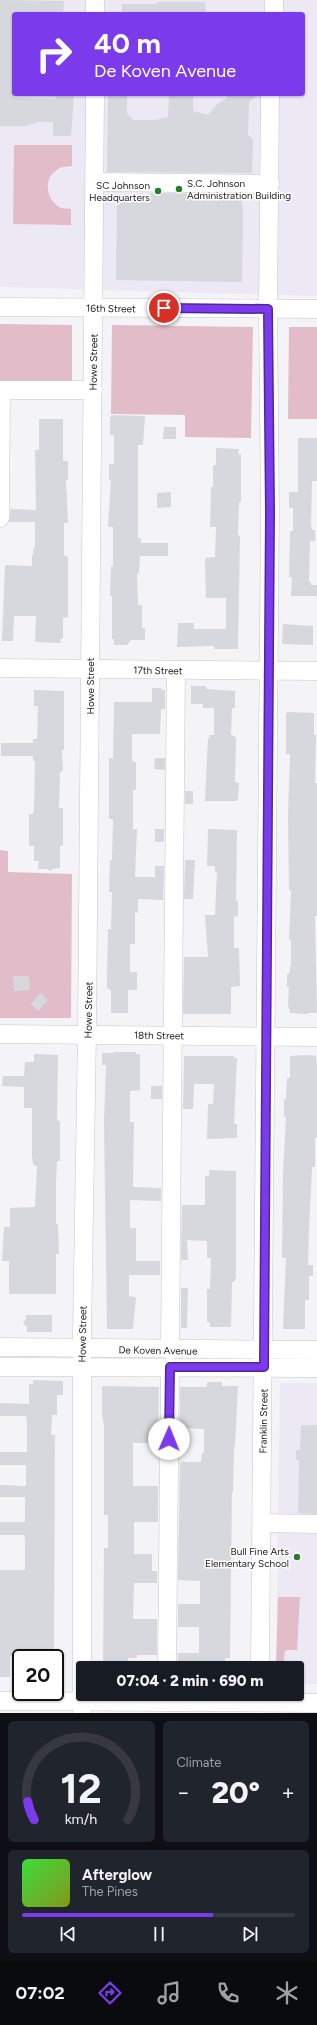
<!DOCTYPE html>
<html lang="en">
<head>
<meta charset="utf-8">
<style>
  :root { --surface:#171b24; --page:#20242c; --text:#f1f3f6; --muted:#9ea1a6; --line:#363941; --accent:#7c3aed }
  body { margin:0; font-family:Figtree,sans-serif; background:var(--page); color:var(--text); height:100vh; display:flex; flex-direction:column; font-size:15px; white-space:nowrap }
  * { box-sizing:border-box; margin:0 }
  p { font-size:13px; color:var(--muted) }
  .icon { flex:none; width:22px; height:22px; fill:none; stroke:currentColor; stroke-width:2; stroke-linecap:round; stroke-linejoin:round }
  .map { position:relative; height:1713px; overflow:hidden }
  .side { display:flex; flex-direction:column; gap:8px; padding:8px; background:#0d0f14; flex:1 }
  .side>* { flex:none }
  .top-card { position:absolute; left:12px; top:12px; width:293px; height:84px; border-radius:4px; box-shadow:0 1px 3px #0004; background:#7c3aed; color:#fff; overflow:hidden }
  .speed { position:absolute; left:12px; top:1649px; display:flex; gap:8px; font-size:20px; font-weight:700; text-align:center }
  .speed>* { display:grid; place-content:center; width:52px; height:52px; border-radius:50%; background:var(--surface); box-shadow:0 1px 3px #0004; line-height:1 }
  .speed .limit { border:2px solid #111; border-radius:6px; background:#fff; color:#111 }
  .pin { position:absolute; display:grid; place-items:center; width:34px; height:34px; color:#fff; margin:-17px; border:2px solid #fff; border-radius:50%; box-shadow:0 1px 4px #0007 }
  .me { position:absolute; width:44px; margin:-22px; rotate:1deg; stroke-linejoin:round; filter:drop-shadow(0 0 3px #0008) }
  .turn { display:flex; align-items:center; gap:14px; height:84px; padding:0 16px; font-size:18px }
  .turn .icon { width:52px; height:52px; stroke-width:2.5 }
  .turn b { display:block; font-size:28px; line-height:34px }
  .big { font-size:30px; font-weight:800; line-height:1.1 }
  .side .card { flex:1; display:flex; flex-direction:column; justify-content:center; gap:6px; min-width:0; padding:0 14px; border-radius:6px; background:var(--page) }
  .side .dial { align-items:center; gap:0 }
  .dial svg { height:104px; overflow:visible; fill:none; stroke:var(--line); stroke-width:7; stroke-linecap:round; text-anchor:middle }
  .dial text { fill:var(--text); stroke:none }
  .song { display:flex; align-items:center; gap:12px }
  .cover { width:48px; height:48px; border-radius:6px; background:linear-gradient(135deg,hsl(120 70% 55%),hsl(70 70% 35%)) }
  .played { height:4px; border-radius:2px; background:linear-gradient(90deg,var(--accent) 70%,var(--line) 70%) }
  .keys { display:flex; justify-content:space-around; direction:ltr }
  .heat { display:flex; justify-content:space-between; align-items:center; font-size:22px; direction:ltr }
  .side .tiles { flex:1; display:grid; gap:8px; grid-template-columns:1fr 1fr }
  .card:last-child { grid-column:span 2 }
  .trip { position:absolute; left:76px; top:1661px; width:228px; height:40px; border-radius:4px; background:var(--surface); box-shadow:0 1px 3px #0004; font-weight:800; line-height:40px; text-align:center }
  .menu { display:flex; height:64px; justify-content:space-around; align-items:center; background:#090b0e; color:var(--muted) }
  .menu .icon { width:28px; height:28px }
  .menu .selected { color:var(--accent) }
  .menu b { font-size:18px; color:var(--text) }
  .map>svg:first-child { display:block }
  .built { fill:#ece9f5; fill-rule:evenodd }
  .green { fill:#e3bcc9 }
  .building { fill:#d6d8dd }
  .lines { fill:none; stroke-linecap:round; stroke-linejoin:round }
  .minor-casing { stroke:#c6c5ca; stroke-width:19 }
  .minor { stroke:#fff; stroke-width:18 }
  .route-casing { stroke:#51269a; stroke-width:10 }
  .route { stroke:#7c3aed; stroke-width:7 }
  .poi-dot { fill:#2a7d29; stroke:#fff; stroke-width:1.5 }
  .labels { text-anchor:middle; stroke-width:3; stroke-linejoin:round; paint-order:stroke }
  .poi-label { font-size:10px; fill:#1a1a1c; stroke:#fff; text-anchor:end }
  .street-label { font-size:10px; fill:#1a1a1c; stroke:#fff }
</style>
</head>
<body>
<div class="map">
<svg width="317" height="1713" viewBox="0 0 317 1713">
  <rect width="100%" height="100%" fill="#f4f3f7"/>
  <g class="built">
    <path d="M0,0H317V296L0,287ZM14,14H303V94H14Z"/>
    <polygon points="283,1383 317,1383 317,1684 297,1684 297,1668 276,1668 280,1385"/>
  </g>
  <g class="green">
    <path d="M14,145H72V166C66,167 62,166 57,170C43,178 46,199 59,207C62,209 67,208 71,209V225L13,224Z"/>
    <polygon points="0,324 72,325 72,385 0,385"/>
    <polygon points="112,325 253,327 251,438 185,437 185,415 111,414"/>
    <polygon points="289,327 317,327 317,419 288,419"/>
    <polygon points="0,850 8,851 8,872 72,874 71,1018 0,1018"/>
    <path d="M278,1597H300L297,1650H286C282,1656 286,1662 282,1668H276Z"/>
  </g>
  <g class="building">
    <polygon points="0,0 64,1 63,14 14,14 14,98 56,99 56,94 74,94 71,136 53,136 53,122 37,122 27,126 0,126"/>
    <polygon points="158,2 205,2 206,14 122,14 122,4 157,4"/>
    <polygon points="108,94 127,94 127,114 134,120 154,120 168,117 169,94 193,94 193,111 208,115 217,104 227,98 227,94 258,94 249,102 248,135 253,139 252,173 107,172"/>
    <polygon points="151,193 241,194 243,212 242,282 116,280 117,202 143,202"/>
    <polygon points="114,415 145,416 143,445 138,445 138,538 141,538 141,543 168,543 168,556 140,556 139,574 137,574 138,605 142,605 142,628 145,628 145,640 131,640 127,645 114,645 114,639 112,639 112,596 110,596 111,566 113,566 113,527 108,527 111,480 109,480 109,464 114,464 114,435 110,435 110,417"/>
    <polygon points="39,419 63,419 63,461 68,461 68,480 66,480 68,523 64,523 64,555 68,557 68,617 63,618 63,639 60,639 61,643 35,642 36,616 14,616 13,641 2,641 5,565 32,566 32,555 33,555 34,547 35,547 35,522 9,522 11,509 36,510 35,450 39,450"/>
    <polygon points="164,427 176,427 176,439 163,439"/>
    <polygon points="298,438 317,438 317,481 312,481 311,524 312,530 315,530 315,541 310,541 309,582 311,582 311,585 317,585 317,596 291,596 292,577 289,577 290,531 293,531 293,508 289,508 289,492 298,492"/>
    <polygon points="216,448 239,449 238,454 241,454 241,502 239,502 238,534 240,537 238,649 214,649 214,646 177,647 178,623 194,623 194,629 226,629 226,598 206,598 205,558 215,557 216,527 210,527 211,487 213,487 213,465 216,465"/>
    <polygon points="171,492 171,507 157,508 157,493"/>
    <polygon points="283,624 313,626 313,645 282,644"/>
    <polygon points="191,686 206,686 206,689 235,691 235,708 232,708 231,734 236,738 235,782 239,783 238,800 236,801 205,801 208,738 210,738 209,735 214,735 214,708 203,708 203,704 191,704"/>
    <polygon points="152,688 162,688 161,690 165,690 165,709 161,709 160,734 132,734 132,758 133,762 136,762 136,790 133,790 133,829 137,829 135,877 155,877 155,866 164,866 163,900 138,899 138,913 135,912 135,944 130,944 130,972 137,972 137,990 128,990 128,1013 111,1013 111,990 107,988 107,971 108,929 111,929 112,892 109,892 110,860 112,860 113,819 109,819 109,758 113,758 114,702 152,702"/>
    <polygon points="34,690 64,691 64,750 62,750 63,771 60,772 59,808 63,808 63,846 60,846 60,868 53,869 50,871 48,869 38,869 39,861 34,861 34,846 29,846 29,814 33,814 34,808 35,761 33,761 33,756 1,756 1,743 33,743 33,739 37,739 38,706 34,706"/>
    <polygon points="290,712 314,713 314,735 316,735 315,783 317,783 317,916 315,916 317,1013 308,1013 308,1014 290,1013 288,1004 289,987 287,987 287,974 289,974 291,964 291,940 289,940 291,890 289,890 288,817 290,754 286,754 286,713"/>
    <polygon points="155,758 165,758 165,770 154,769"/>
    <rect x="185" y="791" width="8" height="13"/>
    <rect x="155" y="829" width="9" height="13"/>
    <polygon points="208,829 237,830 236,901 238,901 238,916 234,917 234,948 239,948 240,986 231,987 231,1014 183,1014 184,957 208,957 205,915 215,915 217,872 215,872 215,866 207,866"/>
    <polygon points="185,860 195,860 193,899 184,899"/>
    <polygon points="13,976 29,976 30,990 14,991"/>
    <polygon points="40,993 48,1000 38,1011 31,1004"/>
    <polygon points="114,1052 136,1052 136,1054 140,1054 140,1090 130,1091 130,1122 134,1122 133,1187 161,1188 161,1201 130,1200 130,1228 136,1228 136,1261 160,1261 160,1275 129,1275 129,1296 136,1297 133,1329 107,1329 104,1122 106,1065 102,1065 102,1053 114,1053"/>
    <polygon points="34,1054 58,1055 57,1120 60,1122 60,1161 57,1161 56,1184 56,1224 58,1224 59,1254 56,1254 56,1294 9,1294 9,1261 2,1261 4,1227 10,1227 10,1208 35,1207 37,1167 33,1164 32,1157 32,1108 24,1108 24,1087 2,1086 3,1076 24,1076 25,1062 34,1062"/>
    <polygon points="307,1055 316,1056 317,1065 317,1138 315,1138 315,1167 312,1167 309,1230 308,1265 313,1265 313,1276 309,1276 309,1300 305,1300 305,1329 283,1329 286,1258 282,1258 283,1174 286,1117 284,1117 284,1099 286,1099 287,1078 290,1078 290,1056"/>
    <polygon points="184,1056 234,1056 234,1058 237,1058 234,1124 237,1124 237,1138 207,1139 208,1104 213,1104 214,1084 194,1084 193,1109 183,1109"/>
    <rect x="151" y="1086" width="11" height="13"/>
    <polygon points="209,1170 236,1171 236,1278 234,1282 232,1282 231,1327 210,1327 210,1322 207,1322 207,1289 210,1289 211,1258 207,1258 207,1241 187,1240 188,1260 181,1260 182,1205 205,1205 205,1176 209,1176"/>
    <polygon points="181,1288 188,1288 187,1328 181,1328"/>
    <polygon points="26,1315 52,1315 52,1332 27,1332 27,1327 23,1323 26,1319"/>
    <polygon points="33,1380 63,1381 63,1395 57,1395 57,1415 52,1415 51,1435 55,1435 54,1657 10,1656 10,1677 0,1677 0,1570 25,1570 25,1539 24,1535 0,1535 0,1522 25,1522 25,1497 0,1497 0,1485 26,1486 26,1465 0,1465 0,1452 27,1452 27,1422 26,1416 0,1416 0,1403 29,1404 29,1384 33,1384"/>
    <polygon points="207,1382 222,1382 222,1386 238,1386 235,1447 234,1447 233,1493 232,1493 230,1658 225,1658 226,1668 178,1668 178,1653 199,1653 199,1627 178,1627 178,1604 200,1604 200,1581 178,1580 180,1462 201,1462 202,1453 204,1453 204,1429 180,1428 180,1387 207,1387"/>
    <polygon points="102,1386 159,1387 158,1443 133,1443 133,1486 158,1486 158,1522 134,1522 134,1554 152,1554 152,1571 157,1571 157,1583 134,1583 133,1619 157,1619 157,1655 137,1655 137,1658 128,1658 128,1668 103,1668 104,1548 108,1548 108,1515 104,1515 104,1425 102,1415"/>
    <polygon points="301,1425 317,1425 317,1514 298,1513 299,1460 296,1460 296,1450 300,1450"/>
  </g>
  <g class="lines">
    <defs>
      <g id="minor">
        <polyline points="274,0 274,14"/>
        <polyline points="95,14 95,0"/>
        <polyline points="95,182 270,184"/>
        <polyline points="0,307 317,309"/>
        <polyline points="0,390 93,390"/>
        <polyline points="0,518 1,390"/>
        <polyline points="0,668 317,671"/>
        <polyline points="0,1034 317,1037"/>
        <polyline points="0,1347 317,1350"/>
        <polyline points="170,1350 176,670"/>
        <polyline points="0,1367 317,1368"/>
        <polyline points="262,1523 317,1524"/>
        <polyline points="167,1668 170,1367"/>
        <polyline points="260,1668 270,512 268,309 270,94"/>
        <polyline points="0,1701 317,1703"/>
        <polyline points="82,1713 82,1335 87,1034 95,94"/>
      </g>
    </defs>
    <use href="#minor" class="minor-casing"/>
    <use href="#minor" class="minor"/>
  </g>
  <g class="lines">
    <defs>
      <polyline id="route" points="164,308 268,309 270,512 264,1367 170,1367 169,1439"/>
    </defs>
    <use href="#route" class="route-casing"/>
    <use href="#route" class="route"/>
  </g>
  <g class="poi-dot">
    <circle cx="179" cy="189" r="4"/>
    <circle cx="158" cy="191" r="4"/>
    <circle cx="297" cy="1557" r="4"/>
  </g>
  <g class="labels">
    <g class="poi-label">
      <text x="187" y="187" text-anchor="start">S.C. Johnson<tspan x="187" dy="12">Administration Building</tspan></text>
      <text x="150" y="189">SC Johnson<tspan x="150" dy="12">Headquarters</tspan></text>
      <text x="289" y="1555">Bull Fine Arts<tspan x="289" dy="12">Elementary School</tspan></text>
    </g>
    <g class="street-label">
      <text transform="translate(111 308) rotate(1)" y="4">16th Street</text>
      <text transform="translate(93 362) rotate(-89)" y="4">Howe Street</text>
      <text transform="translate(158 670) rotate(1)" y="4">17th Street</text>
      <text transform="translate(90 686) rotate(-90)" y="4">Howe Street</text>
      <text transform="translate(88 1010) rotate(-89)" y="4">Howe Street</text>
      <text transform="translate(159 1035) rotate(1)" y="4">18th Street</text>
      <text transform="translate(82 1334) rotate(-89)" y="4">Howe Street</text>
      <text transform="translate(158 1350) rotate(1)" y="4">De Koven Avenue</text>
      <text transform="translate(263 1421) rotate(-89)" y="4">Franklin Street</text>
    </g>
  </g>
</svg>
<div class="speed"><div class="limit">20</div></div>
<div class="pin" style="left:164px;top:308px;background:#d93025"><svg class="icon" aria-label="arrive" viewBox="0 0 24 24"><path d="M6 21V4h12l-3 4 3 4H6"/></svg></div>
<svg class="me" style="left:169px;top:1439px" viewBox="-20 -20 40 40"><circle r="19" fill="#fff"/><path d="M0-13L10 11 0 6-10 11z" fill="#7c3aed"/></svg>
<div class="trip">07:04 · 2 min · 690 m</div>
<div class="top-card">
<div class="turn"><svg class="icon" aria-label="right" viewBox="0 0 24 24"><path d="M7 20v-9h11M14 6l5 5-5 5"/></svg><div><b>40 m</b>De Koven Avenue</div></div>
</div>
</div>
<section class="side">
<div class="tiles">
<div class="card dial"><svg viewBox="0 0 100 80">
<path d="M14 69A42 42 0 1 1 86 69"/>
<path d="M14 69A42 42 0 0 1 9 55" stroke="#7c3aed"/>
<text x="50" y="56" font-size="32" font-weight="700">12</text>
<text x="50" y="72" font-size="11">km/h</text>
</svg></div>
<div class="card"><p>Climate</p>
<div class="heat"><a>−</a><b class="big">20°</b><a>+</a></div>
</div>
<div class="card">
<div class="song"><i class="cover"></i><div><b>Afterglow</b><p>The Pines</p></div></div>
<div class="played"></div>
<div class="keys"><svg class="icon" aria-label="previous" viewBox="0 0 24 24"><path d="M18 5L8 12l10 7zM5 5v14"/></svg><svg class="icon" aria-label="pause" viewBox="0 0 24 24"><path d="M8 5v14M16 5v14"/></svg><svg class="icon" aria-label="next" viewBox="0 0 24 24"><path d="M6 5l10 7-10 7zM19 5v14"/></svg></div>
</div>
</div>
</section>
<nav class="menu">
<b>07:02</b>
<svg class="icon selected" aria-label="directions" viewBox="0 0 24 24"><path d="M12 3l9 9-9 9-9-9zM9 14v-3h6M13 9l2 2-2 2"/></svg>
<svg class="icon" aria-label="music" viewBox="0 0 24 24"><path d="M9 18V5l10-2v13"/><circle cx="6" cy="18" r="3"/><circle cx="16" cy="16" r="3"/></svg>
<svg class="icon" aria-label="phone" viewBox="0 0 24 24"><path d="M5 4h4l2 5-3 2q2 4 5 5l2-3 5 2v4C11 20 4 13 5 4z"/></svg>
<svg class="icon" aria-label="climate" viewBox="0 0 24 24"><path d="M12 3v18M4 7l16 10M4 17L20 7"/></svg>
</nav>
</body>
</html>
